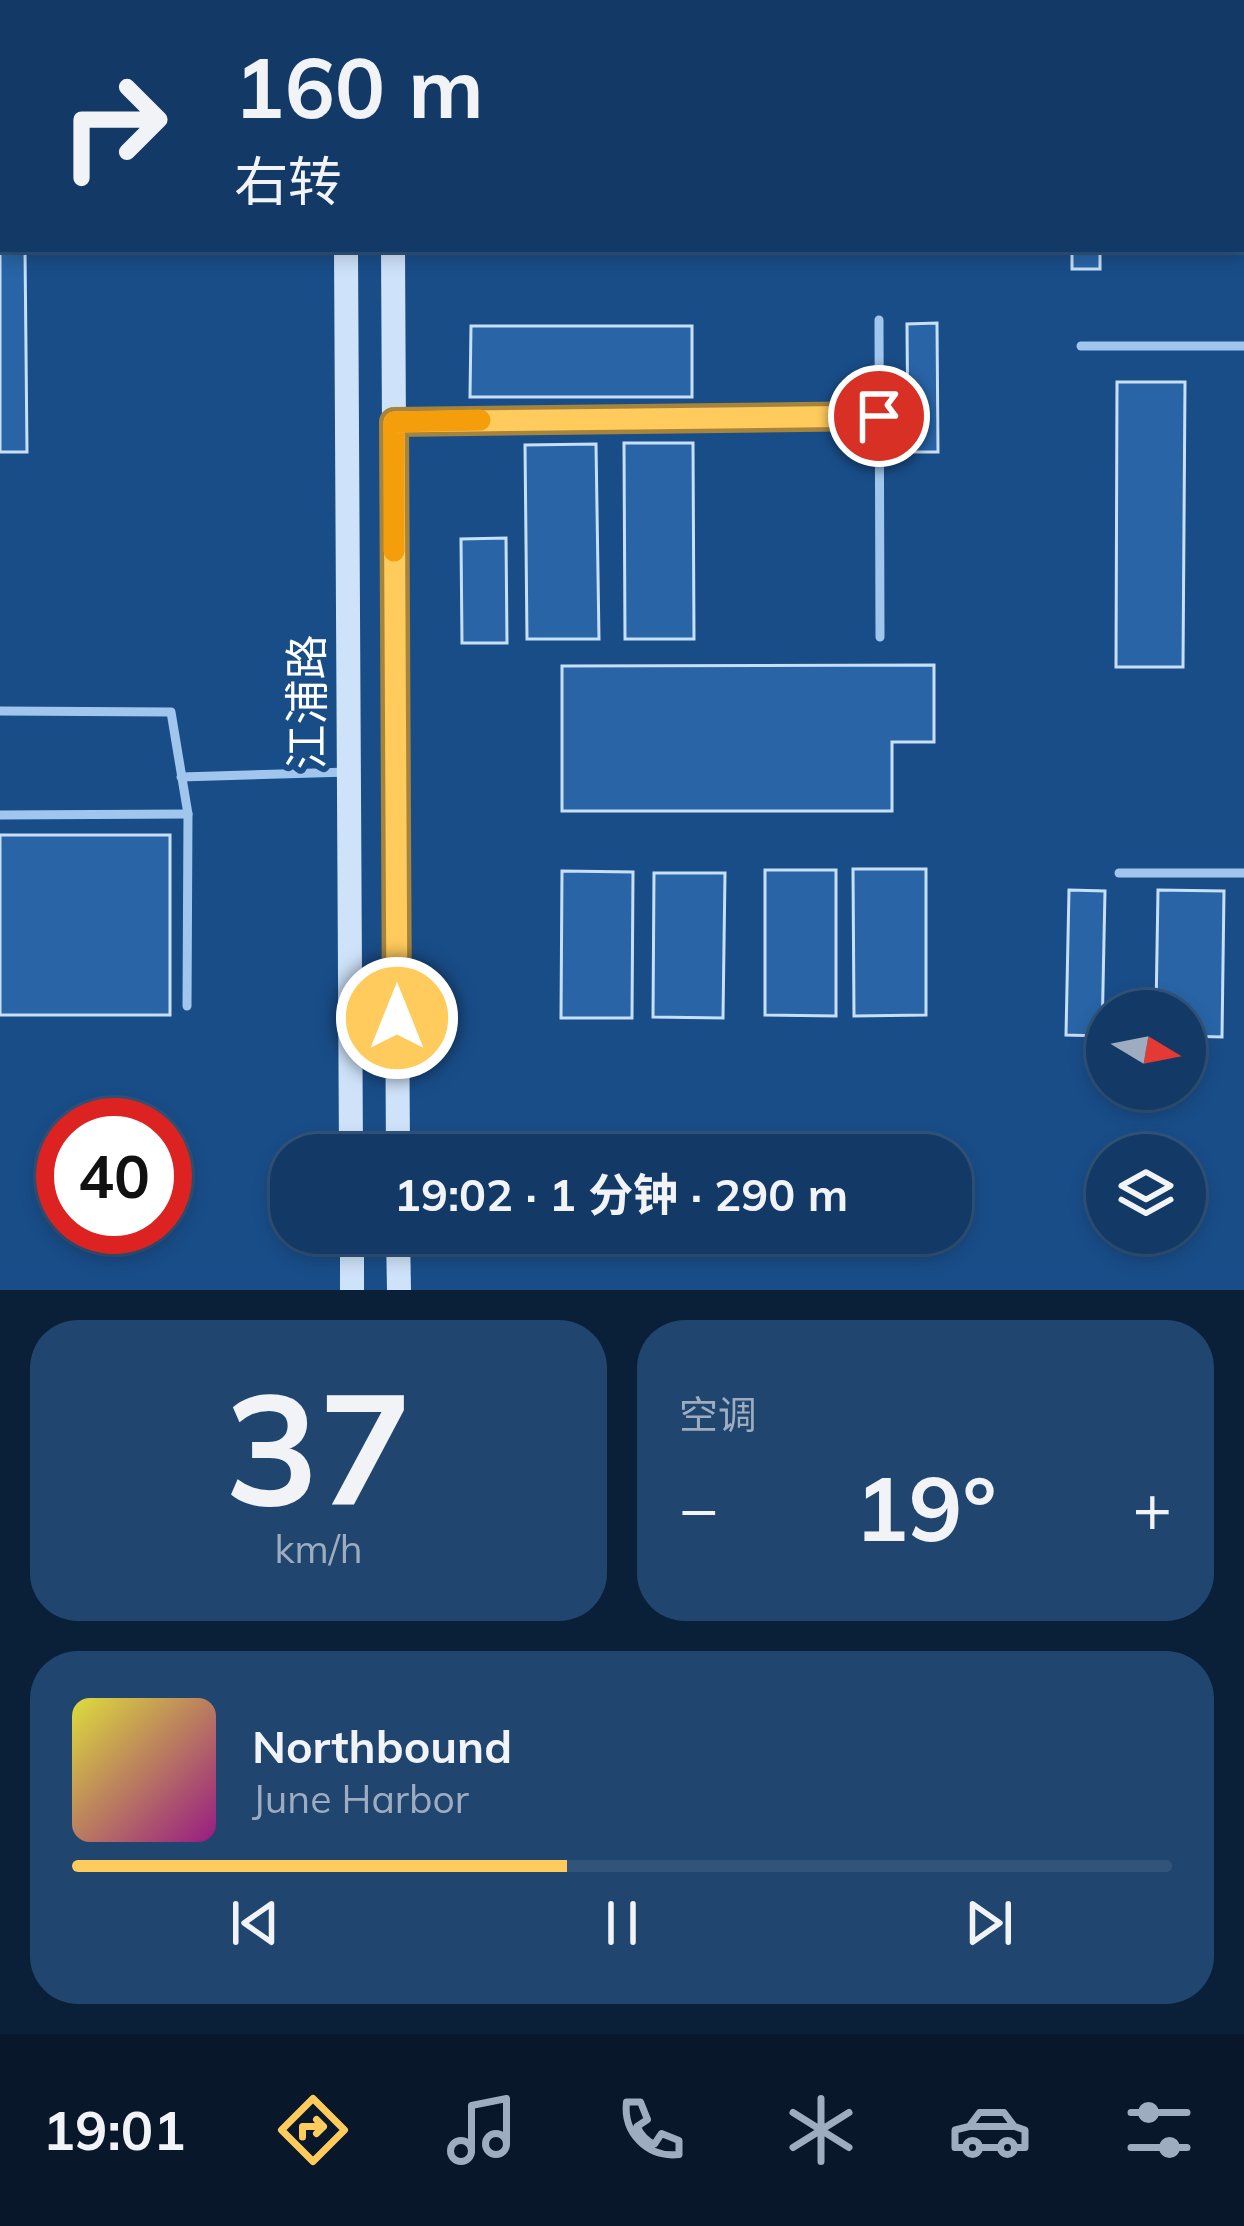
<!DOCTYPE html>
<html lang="zh">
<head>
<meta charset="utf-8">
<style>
  :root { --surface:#133a66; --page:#20456f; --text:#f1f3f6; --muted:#9dadbf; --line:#32547a; --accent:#ffcb5d }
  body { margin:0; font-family:Mulish,"Noto Sans SC",sans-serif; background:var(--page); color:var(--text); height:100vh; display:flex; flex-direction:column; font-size:45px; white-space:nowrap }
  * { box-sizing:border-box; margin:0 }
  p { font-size:39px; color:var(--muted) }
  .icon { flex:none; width:66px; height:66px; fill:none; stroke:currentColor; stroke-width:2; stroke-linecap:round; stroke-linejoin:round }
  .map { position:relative; height:1290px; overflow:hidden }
  .sheet { display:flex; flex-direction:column; gap:30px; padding:30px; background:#0a2038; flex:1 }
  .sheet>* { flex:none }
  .banner { position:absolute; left:0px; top:0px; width:1245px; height:252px; box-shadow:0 6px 18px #0003,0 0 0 3px var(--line); background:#133a66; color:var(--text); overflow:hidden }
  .needle { width:78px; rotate:100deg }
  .buttons { position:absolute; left:1086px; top:990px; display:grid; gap:24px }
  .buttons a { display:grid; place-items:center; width:120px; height:120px; border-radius:50%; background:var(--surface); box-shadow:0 6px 18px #0003,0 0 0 3px var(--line); font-size:60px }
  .speed { position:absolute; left:36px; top:1098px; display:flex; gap:24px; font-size:60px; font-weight:700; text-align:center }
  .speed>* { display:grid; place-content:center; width:156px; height:156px; border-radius:50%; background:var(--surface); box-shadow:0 6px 18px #0003,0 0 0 3px var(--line); line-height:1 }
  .speed .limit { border:18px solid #d22; background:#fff; color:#111 }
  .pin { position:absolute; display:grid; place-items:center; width:102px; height:102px; color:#fff; margin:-51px; border:6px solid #fff; border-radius:50%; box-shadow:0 3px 12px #0007 }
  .me { position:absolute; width:132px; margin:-66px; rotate:0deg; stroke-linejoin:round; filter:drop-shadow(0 0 9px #0008) }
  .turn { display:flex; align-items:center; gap:42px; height:252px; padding:0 36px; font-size:54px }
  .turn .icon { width:156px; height:156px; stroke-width:2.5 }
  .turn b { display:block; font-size:84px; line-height:102px }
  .big { font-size:90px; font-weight:700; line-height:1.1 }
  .sheet .card { flex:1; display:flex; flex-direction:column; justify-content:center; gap:18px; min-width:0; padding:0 42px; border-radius:48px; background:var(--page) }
  .sheet .dial { align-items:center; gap:0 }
  .dial b { font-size:156px; line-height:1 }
  .song { display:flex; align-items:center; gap:36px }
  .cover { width:144px; height:144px; border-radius:18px; background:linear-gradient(135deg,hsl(60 70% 55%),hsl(310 70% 35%)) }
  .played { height:12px; border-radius:6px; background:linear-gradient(90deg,var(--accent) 45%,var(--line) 45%) }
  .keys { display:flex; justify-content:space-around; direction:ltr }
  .heat { display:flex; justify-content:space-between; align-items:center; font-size:66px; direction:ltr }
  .sheet .tiles { flex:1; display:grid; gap:30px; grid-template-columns:1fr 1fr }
  .card:last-child { grid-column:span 2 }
  .trip { position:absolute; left:270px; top:1134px; width:702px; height:120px; border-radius:48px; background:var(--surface); box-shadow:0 6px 18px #0003,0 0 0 3px var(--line); font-weight:700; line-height:120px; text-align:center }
  .tab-bar { display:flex; height:192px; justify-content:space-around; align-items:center; background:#081729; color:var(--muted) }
  .tab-bar .icon { width:84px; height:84px }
  .tab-bar .current { color:var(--accent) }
  .tab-bar b { font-size:54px; color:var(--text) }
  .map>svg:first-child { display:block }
  .building { fill:#2864a6; stroke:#c7dff9; stroke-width:3 }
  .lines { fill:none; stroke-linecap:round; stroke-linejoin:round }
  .lane { stroke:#a1c6ed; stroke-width:9 }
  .secondary { stroke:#cee2f9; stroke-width:24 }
  .route-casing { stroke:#a6843c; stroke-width:30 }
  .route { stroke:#ffcb5d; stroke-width:21 }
  .slow { stroke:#f59e0b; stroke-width:21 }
  .labels { text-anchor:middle; stroke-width:12; stroke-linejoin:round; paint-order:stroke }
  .street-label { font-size:45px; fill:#fff; stroke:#194d88 }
</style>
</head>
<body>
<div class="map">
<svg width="1244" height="1290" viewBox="0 0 1244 1290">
  <rect width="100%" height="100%" fill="#194d88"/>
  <g class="building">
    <polygon points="0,0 23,0 3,3 3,249 25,249 27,452 0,452"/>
    <rect x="466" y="0" width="139" height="3"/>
    <rect x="645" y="0" width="136" height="3"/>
    <rect x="1072" y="249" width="28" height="20"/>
    <polygon points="937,323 938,452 908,452 907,324"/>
    <polygon points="471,326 692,326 692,397 470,397"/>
    <polygon points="1117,382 1185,382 1183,667 1116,667"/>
    <polygon points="624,443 693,443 694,639 625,639"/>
    <polygon points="596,444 599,639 527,639 525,445"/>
    <polygon points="506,538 507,643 462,643 461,539"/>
    <polygon points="934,665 934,742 892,742 892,811 562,811 562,666"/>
    <rect x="0" y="835" width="170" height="180"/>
    <polygon points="853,869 926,869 926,1015 854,1016"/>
    <polygon points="765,870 836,870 836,1016 765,1015"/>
    <polygon points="562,871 633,872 632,1018 561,1018"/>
    <polygon points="654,873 725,873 723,1018 653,1017"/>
    <polygon points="1069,890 1105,891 1102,1036 1066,1035"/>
    <polygon points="1158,890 1224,891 1222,1037 1185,1036 1185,1011 1156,1011"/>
  </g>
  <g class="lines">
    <g class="lane">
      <polyline points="277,0 277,3"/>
      <polyline points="879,320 880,637"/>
      <polyline points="1081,346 1244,346"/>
      <polyline points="398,422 879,416"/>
      <polyline points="0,711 171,712 188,814 187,1006"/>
      <polyline points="181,777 349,772"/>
      <polyline points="0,815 188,814"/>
      <polyline points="1119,873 1244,873"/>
    </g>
    <g class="secondary">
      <polyline points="345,0 345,3"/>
      <polyline points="391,0 391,3"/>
      <polyline points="346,249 351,1155"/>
      <polyline points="393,249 398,1155"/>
      <polyline points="352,1233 352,1290"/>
      <polyline points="398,1233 399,1290"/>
    </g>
  </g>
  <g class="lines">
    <defs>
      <polyline id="route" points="397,1018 394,422 879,416"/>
    </defs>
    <use href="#route" class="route-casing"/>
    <use href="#route" class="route"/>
    <polyline class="slow" points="394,551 394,422 480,420"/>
  </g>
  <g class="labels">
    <g class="street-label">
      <text transform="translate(307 702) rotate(-90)" y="16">江浦路</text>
    </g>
  </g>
</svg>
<div class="buttons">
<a><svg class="needle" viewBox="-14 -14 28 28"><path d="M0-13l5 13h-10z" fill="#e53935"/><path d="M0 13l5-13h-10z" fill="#9dadbf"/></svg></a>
<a><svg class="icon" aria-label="layers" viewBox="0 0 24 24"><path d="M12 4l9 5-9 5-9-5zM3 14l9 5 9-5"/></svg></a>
</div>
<div class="speed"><div class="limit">40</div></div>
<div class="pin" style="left:879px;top:416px;background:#d93025"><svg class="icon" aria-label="arrive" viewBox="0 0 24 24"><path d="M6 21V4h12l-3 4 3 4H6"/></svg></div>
<svg class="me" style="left:397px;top:1018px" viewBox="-20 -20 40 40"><circle r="17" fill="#ffcb5d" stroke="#fff" stroke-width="3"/><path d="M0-11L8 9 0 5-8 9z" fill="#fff"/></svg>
<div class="trip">19:02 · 1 分钟 · 290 m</div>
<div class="banner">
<div class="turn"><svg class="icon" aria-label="right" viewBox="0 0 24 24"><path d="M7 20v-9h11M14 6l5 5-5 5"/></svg><div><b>160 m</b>右转</div></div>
</div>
</div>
<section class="sheet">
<div class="tiles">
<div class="card dial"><b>37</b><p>km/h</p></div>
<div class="card"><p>空调</p>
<div class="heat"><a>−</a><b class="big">19°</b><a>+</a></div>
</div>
<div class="card">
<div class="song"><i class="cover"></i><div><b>Northbound</b><p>June Harbor</p></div></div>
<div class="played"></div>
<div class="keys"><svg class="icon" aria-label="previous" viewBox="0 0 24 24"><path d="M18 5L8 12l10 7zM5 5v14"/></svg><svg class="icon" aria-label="pause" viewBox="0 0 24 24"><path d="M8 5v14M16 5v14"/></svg><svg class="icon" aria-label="next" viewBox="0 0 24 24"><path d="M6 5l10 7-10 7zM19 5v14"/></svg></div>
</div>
</div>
</section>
<nav class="tab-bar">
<b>19:01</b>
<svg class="icon current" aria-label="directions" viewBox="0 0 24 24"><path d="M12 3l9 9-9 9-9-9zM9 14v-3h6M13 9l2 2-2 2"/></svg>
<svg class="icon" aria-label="music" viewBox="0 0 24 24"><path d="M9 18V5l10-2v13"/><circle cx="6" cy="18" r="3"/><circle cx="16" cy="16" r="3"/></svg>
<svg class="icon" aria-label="phone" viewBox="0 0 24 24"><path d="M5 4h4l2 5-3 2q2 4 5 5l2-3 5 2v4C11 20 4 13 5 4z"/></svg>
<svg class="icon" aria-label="climate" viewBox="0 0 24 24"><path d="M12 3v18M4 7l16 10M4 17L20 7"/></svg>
<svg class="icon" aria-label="car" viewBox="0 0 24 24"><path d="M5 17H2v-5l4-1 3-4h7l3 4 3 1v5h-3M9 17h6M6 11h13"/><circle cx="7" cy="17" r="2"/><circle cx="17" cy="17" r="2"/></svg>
<svg class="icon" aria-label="filters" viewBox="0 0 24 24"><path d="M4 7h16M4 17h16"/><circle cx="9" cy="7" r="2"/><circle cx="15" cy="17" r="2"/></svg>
</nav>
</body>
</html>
